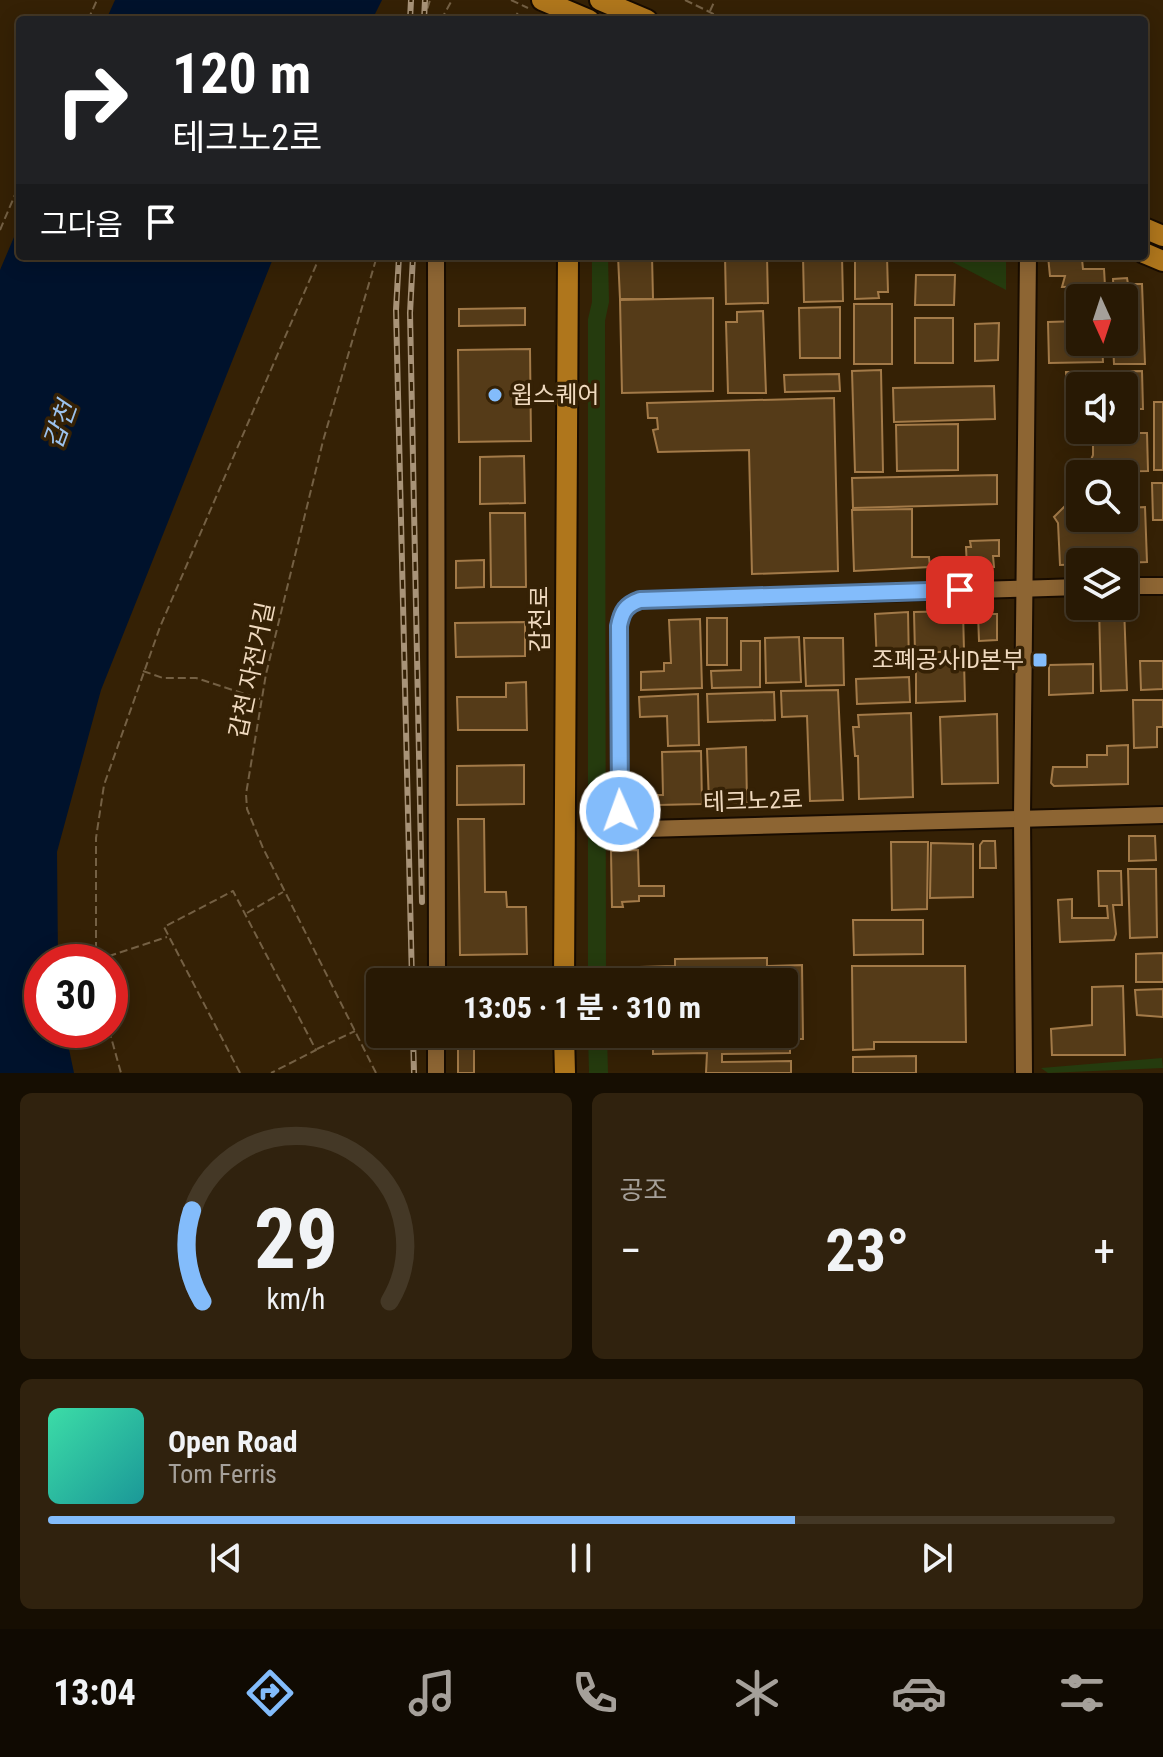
<!DOCTYPE html>
<html lang="ko">
<head>
<meta charset="utf-8">
<style>
  :root { --surface:#281904; --page:#30220e; --text:#f1f3f6; --muted:#a5a09a; --line:#443826; --accent:#83bcfb }
  body { margin:0; font-family:"Roboto Condensed","Noto Sans KR",sans-serif; background:var(--page); color:var(--text); height:100vh; display:flex; flex-direction:column; font-size:30px; white-space:nowrap }
  * { box-sizing:border-box; margin:0 }
  p { font-size:26px; color:var(--muted) }
  .icon { flex:none; width:44px; height:44px; fill:none; stroke:currentColor; stroke-width:2; stroke-linecap:round; stroke-linejoin:round }
  .map { position:relative; height:1073px; overflow:hidden }
  .panel { display:flex; flex-direction:column; gap:20px; padding:20px; background:#160e02; flex:1 }
  .panel>* { flex:none }
  .guide { position:absolute; left:16px; top:16px; width:1132px; height:244px; border-radius:8px; box-shadow:0 4px 20px #0003,0 0 0 2px var(--line); background:#202124; color:#fff; overflow:hidden }
  .needle { width:52px; rotate:177deg }
  .controls { position:absolute; left:1066px; top:284px; display:grid; gap:16px }
  .controls a { display:grid; place-items:center; width:72px; height:72px; border-radius:8px; background:var(--surface); box-shadow:0 4px 20px #0003,0 0 0 2px var(--line); font-size:40px }
  .speed { position:absolute; left:24px; top:944px; display:flex; gap:16px; font-size:40px; font-weight:700; text-align:center }
  .speed>* { display:grid; place-content:center; width:104px; height:104px; border-radius:50%; background:var(--surface); box-shadow:0 4px 20px #0003,0 0 0 2px var(--line); line-height:1 }
  .speed .limit { border:12px solid #d22; background:#fff; color:#111 }
  .pin { position:absolute; display:grid; place-items:center; width:68px; height:68px; color:#fff; margin:-34px; border-radius:16px; box-shadow:0 4px 12px #0006 }
  .me { position:absolute; width:88px; margin:-44px; rotate:358deg; stroke-linejoin:round; filter:drop-shadow(0 0 6px #0008) }
  .turn { display:flex; align-items:center; gap:28px; height:168px; padding:0 24px; font-size:36px }
  .turn .icon { width:104px; height:104px; stroke-width:2.5 }
  .turn b { display:block; font-size:56px; line-height:68px }
  .then { display:flex; align-items:center; height:76px; padding:0 24px; background:#0003; gap:16px; font-size:30px }
  .big { font-size:60px; font-weight:700; line-height:1.1 }
  .panel .widget { flex:1; display:flex; flex-direction:column; justify-content:center; gap:12px; min-width:0; padding:0 28px; border-radius:12px; background:var(--page) }
  .panel .dial { align-items:center; gap:0 }
  .dial svg { height:208px; overflow:visible; fill:none; stroke:var(--line); stroke-width:7; stroke-linecap:round; text-anchor:middle }
  .dial text { fill:var(--text); stroke:none }
  .song { display:flex; align-items:center; gap:24px }
  .cover { width:96px; height:96px; border-radius:12px; background:linear-gradient(135deg,hsl(160 70% 55%),hsl(180 70% 35%)) }
  .played { height:8px; border-radius:4px; background:linear-gradient(90deg,var(--accent) 70%,var(--line) 70%) }
  .keys { display:flex; justify-content:space-around; direction:ltr }
  .heat { display:flex; justify-content:space-between; align-items:center; font-size:44px; direction:ltr }
  .panel .tiles { flex:1; display:grid; gap:20px; grid-template-columns:1fr 1fr }
  .widget:last-child { grid-column:span 2 }
  .trip { position:absolute; left:366px; top:968px; width:432px; height:80px; border-radius:8px; background:var(--surface); box-shadow:0 4px 20px #0003,0 0 0 2px var(--line); font-weight:700; line-height:80px; text-align:center }
  .dock { display:flex; height:128px; justify-content:space-around; align-items:center; background:#100a02; color:var(--muted) }
  .dock .icon { width:56px; height:56px }
  .dock .selected { color:var(--accent) }
  .dock b { font-size:36px; color:var(--text) }
  .map>svg:first-child { display:block }
  .green { fill:#253b0e }
  .water { fill:#00122c }
  .building { fill:#553b18; stroke:#a37a48; stroke-width:2 }
  .lines { fill:none; stroke-linecap:round; stroke-linejoin:round }
  .minor-casing { stroke:#180c01; stroke-width:20 }
  .major-casing { stroke:#180c01; stroke-width:24 }
  .path { stroke:#746044; stroke-width:2; stroke-dasharray:8 4; stroke-linecap:butt }
  .minor { stroke:#8d6533; stroke-width:16 }
  .major { stroke:#af761c; stroke-width:20 }
  .rail-casing { stroke:#a89378; stroke-width:6 }
  .rail { stroke:#352105; stroke-width:3; stroke-dasharray:9; stroke-linecap:butt }
  .route-casing { stroke:#557aa3; stroke-width:20 }
  .route { stroke:#83bcfb; stroke-width:14 }
  .poi-dot { fill:#83bcfb; stroke:#352105; stroke-width:3 }
  .labels { text-anchor:middle; stroke-width:7; stroke-linejoin:round; paint-order:stroke }
  .poi-label { font-size:24px; fill:#efd9bf; stroke:#352105; text-anchor:start }
  .street-label { font-size:24px; fill:#efd9bf; stroke:#352105 }
  .water-label { font-size:26px; font-style:italic; fill:#9cc2ed; stroke:#352105 }
</style>
</head>
<body>
<div class="map">
<svg width="1163" height="1073" viewBox="0 0 1163 1073">
  <rect width="100%" height="100%" fill="#352105"/>
  <g class="green">
    <polygon points="592,256 608,256 609,302 605,321 606,982 588,982 588,319 592,302"/>
    <polygon points="941,256 1006,256 1006,290"/>
    <polygon points="588,1034 607,1034 608,1073 589,1073"/>
    <polygon points="1162,1058 1163,1068 1048,1073 1041,1068"/>
  </g>
  <g class="water">
    <polygon points="115,0 382,0 372,20 106,20"/>
    <polygon points="20,223 20,256 274,256 101,690 57,852 58,962 42,962 42,1030 65,1030 74,1073 0,1073 0,270"/>
  </g>
  <g class="building">
    <polygon points="459,256 481,256 481,261 460,261"/>
    <polygon points="618,256 652,256 653,299 620,299"/>
    <polygon points="725,256 767,256 768,303 726,304"/>
    <polygon points="803,256 842,256 843,301 804,302"/>
    <polygon points="855,256 887,256 888,292 878,292 879,298 855,299"/>
    <polygon points="1048,256 1071,256 1082,259 1083,269 1104,269 1105,286 1062,287 1065,276 1050,276"/>
    <polygon points="916,275 955,275 954,305 915,305"/>
    <polygon points="1127,278 1128,284 1142,284 1145,364 1114,364 1113,342 1124,342 1124,298 1114,298 1113,279"/>
    <polygon points="713,298 713,391 622,393 620,300"/>
    <rect x="854" y="304" width="38" height="60"/>
    <polygon points="840,307 840,358 800,358 799,308"/>
    <polygon points="525,308 525,325 459,326 459,309"/>
    <polygon points="763,311 766,393 728,393 726,322 737,322 737,312"/>
    <rect x="915" y="318" width="38" height="45"/>
    <polygon points="1080,321 1080,342 1102,342 1103,362 1049,363 1048,322"/>
    <polygon points="999,323 998,360 975,361 975,324"/>
    <polygon points="530,349 531,441 459,442 458,350"/>
    <polygon points="881,370 883,472 855,472 852,371"/>
    <polygon points="1142,371 1143,409 1139,409 1139,416 1126,417 1124,386 1080,386 1080,409 1078,390 1067,391 1066,372"/>
    <polygon points="839,374 840,391 785,392 784,375"/>
    <polygon points="994,386 995,419 894,422 893,388"/>
    <polygon points="834,398 838,571 752,574 749,450 658,452 653,430 658,429 657,418 648,418 647,403"/>
    <rect x="1154" y="402" width="9" height="68"/>
    <polygon points="958,424 958,470 897,471 896,425"/>
    <polygon points="1093,433 1147,433 1148,471 1086,472 1093,455"/>
    <polygon points="524,456 525,503 480,504 480,457"/>
    <polygon points="997,475 997,504 853,508 852,478"/>
    <polygon points="1152,483 1163,483 1163,520 1153,520"/>
    <polygon points="1069,502 1080,509 1080,518 1124,518 1124,508 1145,507 1147,562 1060,565 1058,523 1054,517"/>
    <polygon points="912,509 912,557 929,557 930,567 854,571 852,510"/>
    <polygon points="490,513 525,513 526,587 491,587"/>
    <polygon points="999,540 999,556 993,556 994,567 967,568 966,547 971,547 970,541"/>
    <polygon points="484,560 484,587 456,588 456,561"/>
    <polygon points="1099,606 1124,606 1127,690 1101,691"/>
    <polygon points="963,611 964,651 915,653 914,612"/>
    <polygon points="908,612 909,665 877,667 875,614"/>
    <polygon points="978,614 997,614 997,640 979,641"/>
    <rect x="707" y="618" width="20" height="47"/>
    <polygon points="700,619 702,688 641,690 641,672 664,671 664,663 671,663 669,620"/>
    <polygon points="525,622 525,656 456,657 455,623"/>
    <polygon points="799,637 801,682 766,683 765,638"/>
    <polygon points="804,638 843,638 844,685 806,686"/>
    <polygon points="741,641 760,641 760,687 712,688 711,671 741,670"/>
    <polygon points="964,661 965,701 916,703 916,662"/>
    <polygon points="1140,661 1163,661 1163,689 1141,690"/>
    <polygon points="1093,664 1093,693 1049,695 1049,665"/>
    <polygon points="909,677 910,702 857,704 856,679"/>
    <polygon points="526,682 527,730 458,730 457,697 506,697 506,683"/>
    <polygon points="838,690 843,800 810,801 807,716 782,717 781,691"/>
    <polygon points="774,692 775,720 708,722 707,694"/>
    <polygon points="698,694 699,745 668,746 667,716 640,717 639,697"/>
    <polygon points="1133,700 1163,700 1163,727 1157,727 1157,747 1134,748"/>
    <polygon points="911,713 913,797 859,799 858,756 855,756 853,727 859,727 858,715"/>
    <polygon points="997,714 998,783 942,784 940,717"/>
    <polygon points="1128,745 1128,784 1054,786 1051,783 1053,767 1087,767 1087,755 1107,755 1107,746"/>
    <polygon points="746,747 747,802 709,803 707,749"/>
    <polygon points="701,751 702,804 658,805 658,795 663,795 662,752"/>
    <polygon points="524,765 524,804 457,805 457,766"/>
    <polygon points="458,819 484,819 485,892 506,892 507,907 526,907 527,954 460,955"/>
    <polygon points="1129,836 1155,836 1156,860 1129,861"/>
    <polygon points="983,841 995,841 996,868 980,868 980,845"/>
    <polygon points="891,842 928,842 927,909 892,910"/>
    <polygon points="931,843 973,844 973,897 930,898"/>
    <polygon points="638,850 639,886 664,886 664,896 639,896 639,901 622,902 623,907 612,907 611,851"/>
    <polygon points="1128,869 1156,869 1157,937 1130,938"/>
    <polygon points="1098,871 1121,871 1122,905 1113,905 1116,934 1114,940 1060,942 1058,900 1072,899 1072,918 1108,918 1107,906 1099,906"/>
    <polygon points="853,920 923,920 923,954 854,955"/>
    <polygon points="1163,953 1163,982 1136,982 1136,954"/>
    <polygon points="767,958 767,966 802,965 803,1039 790,1039 790,1053 722,1054 722,1062 791,1061 791,1073 706,1073 707,1053 653,1054 653,1039 641,1039 641,1034 784,1034 784,982 640,982 640,967 675,966 675,959"/>
    <polygon points="852,966 965,966 966,1042 874,1042 874,1049 853,1050"/>
    <polygon points="461,970 478,970 479,982 461,982"/>
    <polygon points="517,970 517,982 494,982 494,971"/>
    <polygon points="1123,986 1125,1055 1052,1055 1051,1029 1092,1025 1092,987"/>
    <polygon points="1163,989 1163,1017 1137,1015 1135,990"/>
    <polygon points="474,1047 474,1073 458,1073 458,1048"/>
    <polygon points="916,1056 916,1073 853,1073 853,1057"/>
  </g>
  <g class="lines">
    <defs>
      <g id="minor">
        <polyline points="436,256 437,982"/>
        <polyline points="1124,586 1163,586"/>
        <path d="M1080,587L640,600C626,605 622,611 619,626L620,811L631,826L645,829L1163,815"/>
        <polyline points="436,1073 436,1034"/>
        <polyline points="1024,1073 1022,816 1028,256"/>
      </g>
      <g id="major">
        <polyline points="542,0 589,20"/>
        <polyline points="600,0 647,20"/>
        <polyline points="1144,228 1163,236"/>
        <polyline points="1144,253 1163,261"/>
        <polyline points="564,982 568,256"/>
        <polyline points="564,1034 565,1073"/>
      </g>
    </defs>
    <use href="#minor" class="minor-casing"/>
    <use href="#major" class="major-casing"/>
    <g class="path">
      <polyline points="511,0 528,8"/>
      <polyline points="685,0 726,20"/>
      <polyline points="710,11 715,0"/>
      <polyline points="88,20 97,0"/>
      <polyline points="424,20 430,0"/>
      <polyline points="441,20 452,0"/>
      <polyline points="514,20 519,10"/>
      <polyline points="0,230 20,183"/>
      <polyline points="143,671 163,678 196,678 260,699"/>
      <polyline points="247,913 283,892"/>
      <polyline points="97,960 167,937"/>
      <polyline points="96,962 96,838 104,785 160,627 320,256"/>
      <polyline points="109,1030 121,1073"/>
      <polyline points="317,1049 355,1031"/>
      <polyline points="240,1073 164,927 233,891 316,1050 271,1073"/>
      <polyline points="376,1073 263,848 247,809 246,794 266,674 323,441 377,256"/>
    </g>
    <use href="#minor" class="minor"/>
    <use href="#major" class="major"/>
    <defs>
      <g id="rail">
        <polyline points="410,20 411,0"/>
        <polyline points="424,20 425,0"/>
        <polyline points="399,256 396,310 412,982"/>
        <polyline points="413,256 410,313 422,902"/>
        <polyline points="413,1034 414,1073"/>
      </g>
    </defs>
    <use href="#rail" class="rail-casing"/>
    <use href="#rail" class="rail"/>
  </g>
  <g class="lines">
    <defs>
      <path id="route" d="M620,811L619,626C622,611 626,605 640,600L960,590"/>
    </defs>
    <use href="#route" class="route-casing"/>
    <use href="#route" class="route"/>
  </g>
  <g class="poi-dot">
    <circle cx="495" cy="395" r="8"/>
    <rect x="1032" y="652" width="16" height="16" rx="4"/>
  </g>
  <g class="labels">
    <g class="poi-label">
      <text x="511" y="403">윕스퀘어</text>
      <text x="1024" y="668" text-anchor="end">조폐공사ID본부</text>
    </g>
    <g class="street-label">
      <text transform="translate(540 619) rotate(-90)" y="8">갑천로</text>
      <text transform="translate(252 670) rotate(-78)" y="8">갑천 자전거길</text>
      <text transform="translate(753 801) rotate(-2)" y="8">테크노2로</text>
    </g>
    <g class="water-label">
      <text transform="translate(60 425) rotate(-70)" y="9">갑천</text>
    </g>
  </g>
</svg>
<div class="controls">
<a><svg class="needle" viewBox="-14 -14 28 28"><path d="M0-13l5 13h-10z" fill="#e53935"/><path d="M0 13l5-13h-10z" fill="#a5a09a"/></svg></a>
<a><svg class="icon" aria-label="sound" viewBox="0 0 24 24"><path d="M4 9h4l5-4v14l-5-4H4zM17 9q2 3 0 6"/></svg></a>
<a><svg class="icon" aria-label="search" viewBox="0 0 24 24"><circle cx="10" cy="10" r="6"/><path d="M15 15l6 6"/></svg></a>
<a><svg class="icon" aria-label="layers" viewBox="0 0 24 24"><path d="M12 4l9 5-9 5-9-5zM3 14l9 5 9-5"/></svg></a>
</div>
<div class="speed"><div class="limit">30</div></div>
<div class="pin" style="left:960px;top:590px;background:#d93025"><svg class="icon" aria-label="arrive" viewBox="0 0 24 24"><path d="M6 21V4h12l-3 4 3 4H6"/></svg></div>
<svg class="me" style="left:620px;top:811px" viewBox="-20 -20 40 40"><circle r="17" fill="#83bcfb" stroke="#fff" stroke-width="3"/><path d="M0-11L8 9 0 5-8 9z" fill="#fff"/></svg>
<div class="trip">13:05 · 1 분 · 310 m</div>
<div class="guide">
<div class="turn"><svg class="icon" aria-label="right" viewBox="0 0 24 24"><path d="M7 20v-9h11M14 6l5 5-5 5"/></svg><div><b>120 m</b>테크노2로</div></div>
<div class="then">그다음<svg class="icon" aria-label="arrive" viewBox="0 0 24 24"><path d="M6 21V4h12l-3 4 3 4H6"/></svg></div>
</div>
</div>
<section class="panel">
<div class="tiles">
<div class="widget dial"><svg viewBox="0 0 100 80">
<path d="M14 69A42 42 0 1 1 86 69"/>
<path d="M14 69A42 42 0 0 1 10 34" stroke="#83bcfb"/>
<text x="50" y="56" font-size="32" font-weight="700">29</text>
<text x="50" y="72" font-size="11">km/h</text>
</svg></div>
<div class="widget"><p>공조</p>
<div class="heat"><a>−</a><b class="big">23°</b><a>+</a></div>
</div>
<div class="widget">
<div class="song"><i class="cover"></i><div><b>Open Road</b><p>Tom Ferris</p></div></div>
<div class="played"></div>
<div class="keys"><svg class="icon" aria-label="previous" viewBox="0 0 24 24"><path d="M18 5L8 12l10 7zM5 5v14"/></svg><svg class="icon" aria-label="pause" viewBox="0 0 24 24"><path d="M8 5v14M16 5v14"/></svg><svg class="icon" aria-label="next" viewBox="0 0 24 24"><path d="M6 5l10 7-10 7zM19 5v14"/></svg></div>
</div>
</div>
</section>
<nav class="dock">
<b>13:04</b>
<svg class="icon selected" aria-label="directions" viewBox="0 0 24 24"><path d="M12 3l9 9-9 9-9-9zM9 14v-3h6M13 9l2 2-2 2"/></svg>
<svg class="icon" aria-label="music" viewBox="0 0 24 24"><path d="M9 18V5l10-2v13"/><circle cx="6" cy="18" r="3"/><circle cx="16" cy="16" r="3"/></svg>
<svg class="icon" aria-label="phone" viewBox="0 0 24 24"><path d="M5 4h4l2 5-3 2q2 4 5 5l2-3 5 2v4C11 20 4 13 5 4z"/></svg>
<svg class="icon" aria-label="climate" viewBox="0 0 24 24"><path d="M12 3v18M4 7l16 10M4 17L20 7"/></svg>
<svg class="icon" aria-label="car" viewBox="0 0 24 24"><path d="M5 17H2v-5l4-1 3-4h7l3 4 3 1v5h-3M9 17h6M6 11h13"/><circle cx="7" cy="17" r="2"/><circle cx="17" cy="17" r="2"/></svg>
<svg class="icon" aria-label="filters" viewBox="0 0 24 24"><path d="M4 7h16M4 17h16"/><circle cx="9" cy="7" r="2"/><circle cx="15" cy="17" r="2"/></svg>
</nav>
</body>
</html>
